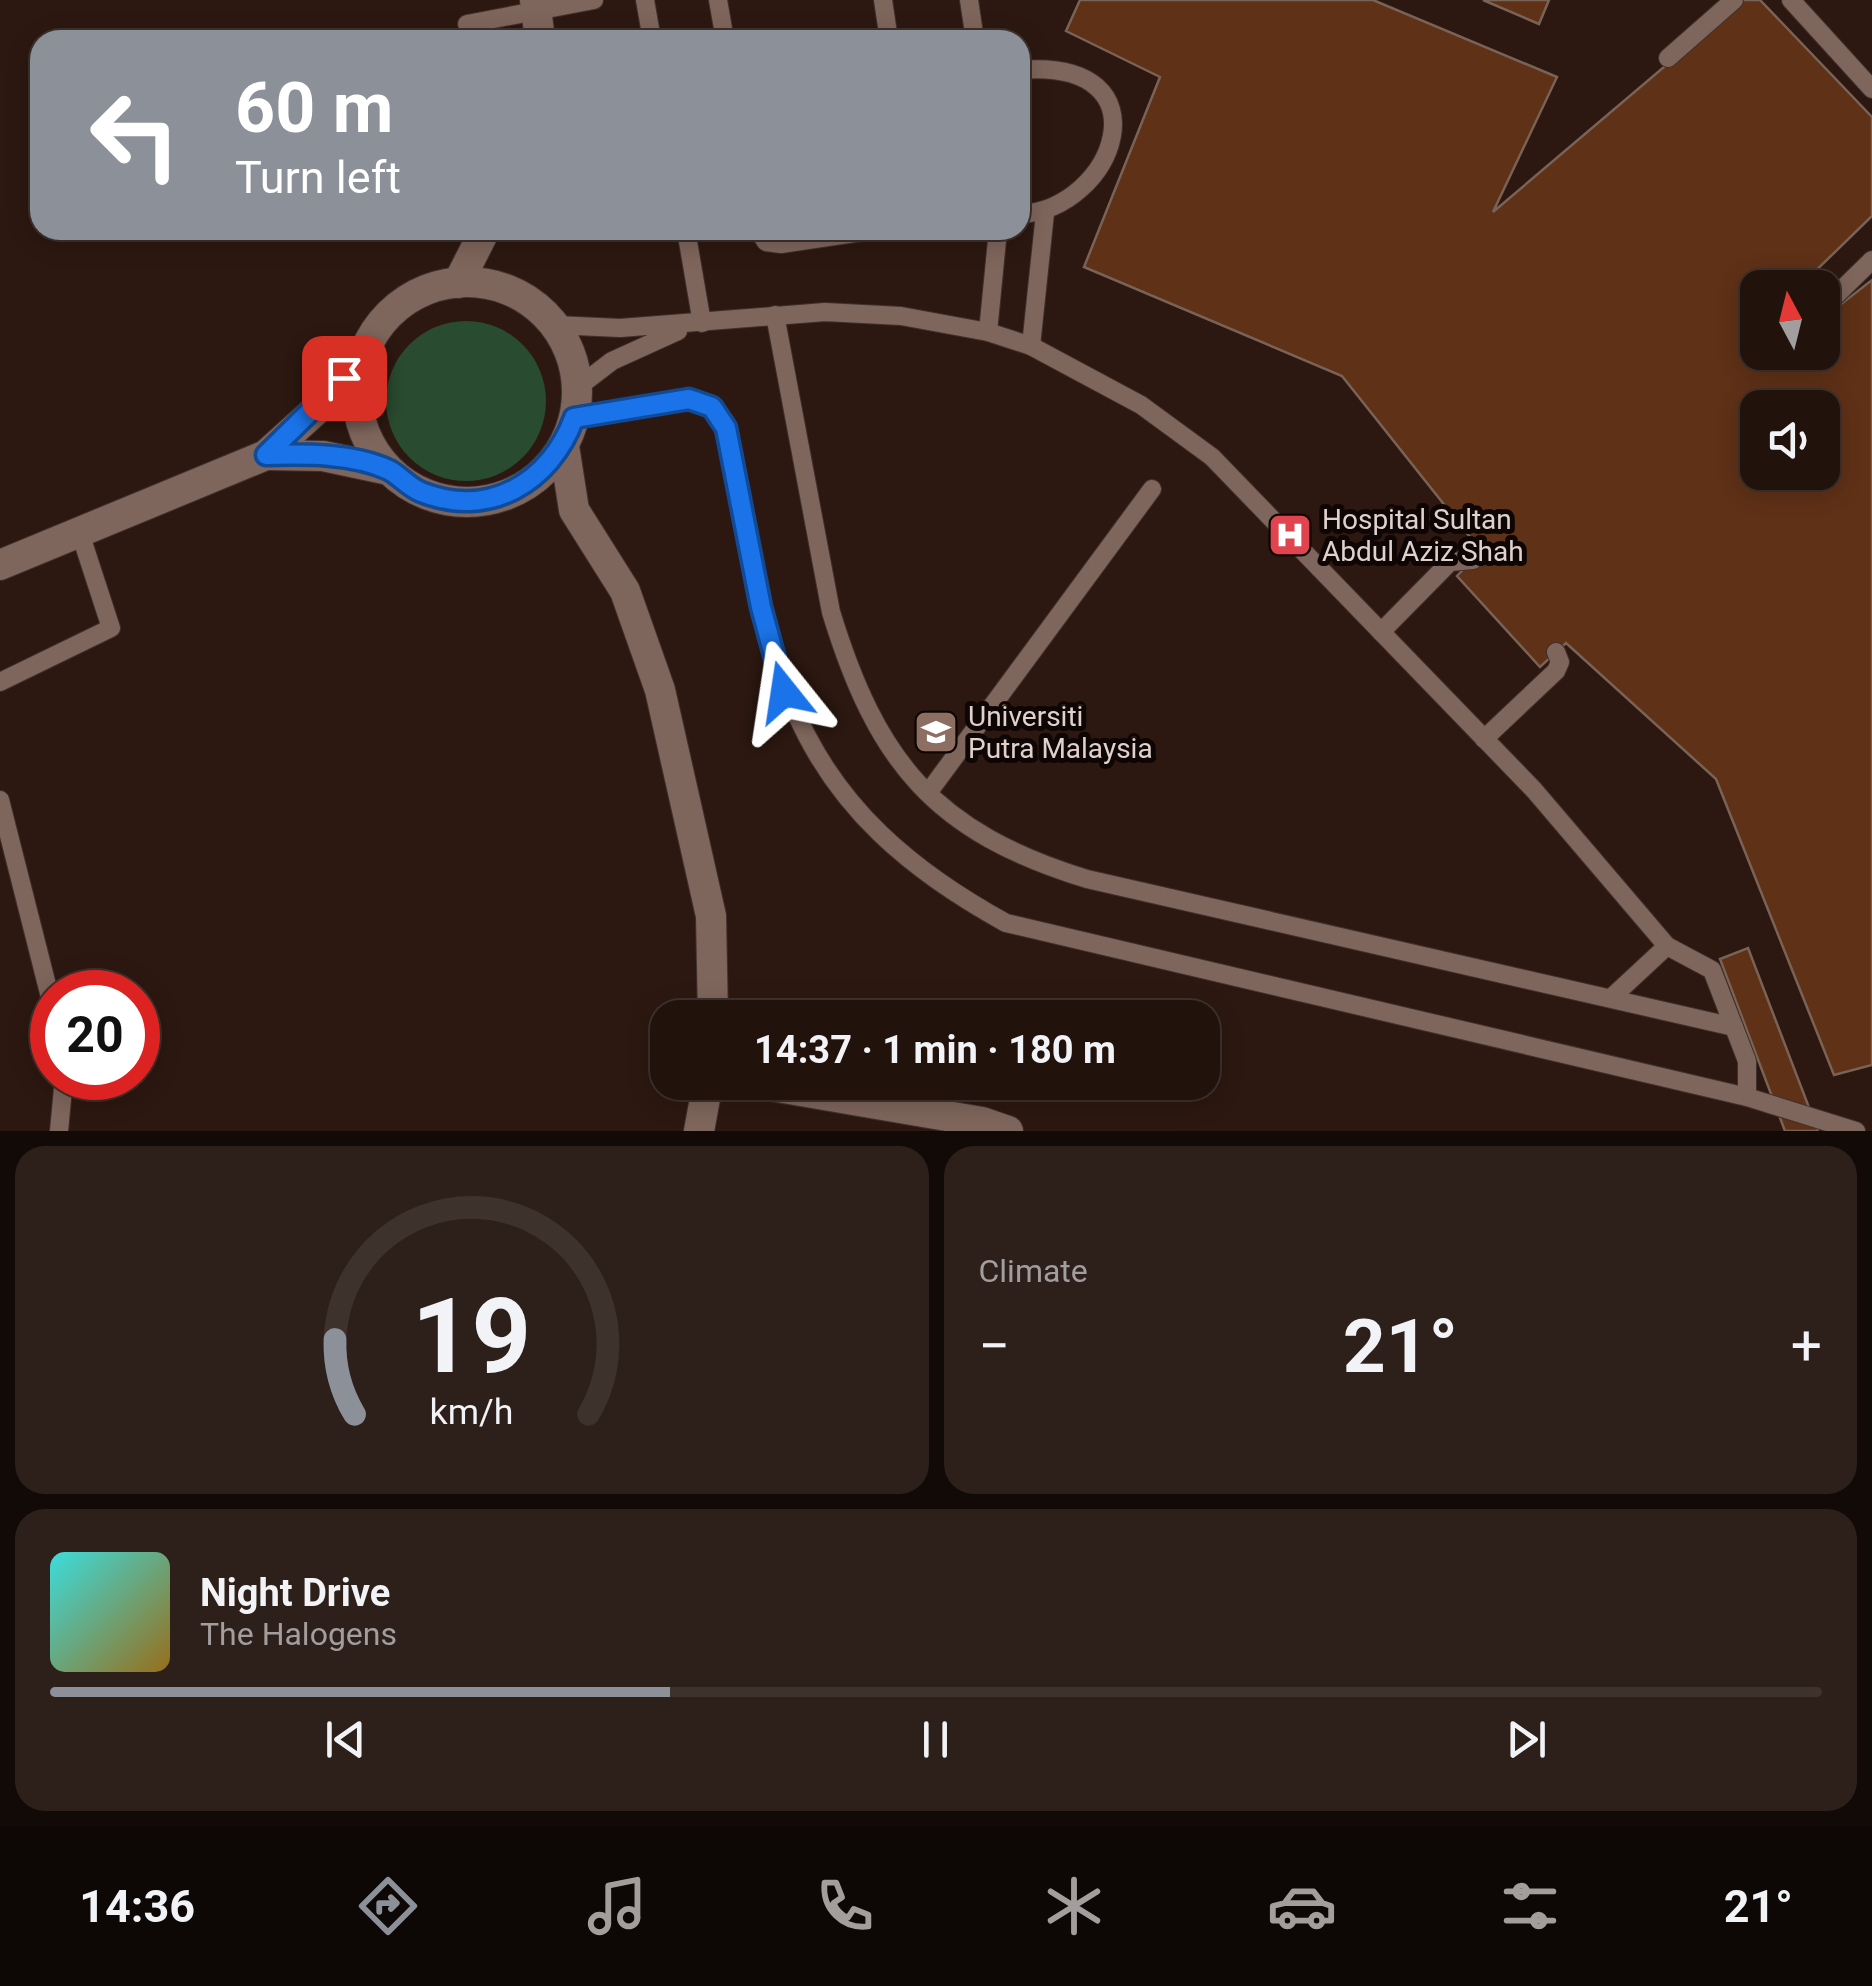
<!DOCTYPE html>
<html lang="en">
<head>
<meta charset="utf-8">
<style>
  :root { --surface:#21120c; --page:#2d201a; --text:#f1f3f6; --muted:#a29e9d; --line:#3e322d; --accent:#8c9099 }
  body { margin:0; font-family:Roboto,sans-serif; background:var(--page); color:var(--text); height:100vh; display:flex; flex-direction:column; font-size:38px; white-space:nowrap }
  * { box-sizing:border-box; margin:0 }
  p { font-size:32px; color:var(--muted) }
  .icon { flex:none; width:55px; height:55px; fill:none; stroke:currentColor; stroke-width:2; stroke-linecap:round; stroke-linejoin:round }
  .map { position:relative; height:1131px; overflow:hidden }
  .panel { display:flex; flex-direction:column; gap:15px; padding:15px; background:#120a07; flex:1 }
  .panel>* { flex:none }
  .top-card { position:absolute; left:30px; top:30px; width:1000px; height:210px; border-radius:30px; box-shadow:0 5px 25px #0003,0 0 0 2px var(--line); background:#8c9099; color:#fff; overflow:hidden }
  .needle { width:65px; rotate:353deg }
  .buttons { position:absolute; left:1740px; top:270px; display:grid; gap:20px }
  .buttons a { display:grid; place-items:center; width:100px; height:100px; border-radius:20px; background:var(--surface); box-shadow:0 5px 25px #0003,0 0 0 2px var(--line); font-size:50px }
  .speed { position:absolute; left:30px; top:970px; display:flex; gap:20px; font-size:50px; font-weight:700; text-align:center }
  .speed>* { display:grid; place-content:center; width:130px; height:130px; border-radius:50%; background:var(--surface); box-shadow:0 5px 25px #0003,0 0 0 2px var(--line); line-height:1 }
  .speed .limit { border:15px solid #d22; background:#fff; color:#111 }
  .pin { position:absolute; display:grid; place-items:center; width:85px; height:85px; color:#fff; margin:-42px; border-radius:20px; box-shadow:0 5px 15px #0006 }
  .me { position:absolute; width:110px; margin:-55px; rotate:345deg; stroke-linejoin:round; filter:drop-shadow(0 0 8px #0008) }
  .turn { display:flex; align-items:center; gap:35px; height:210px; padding:0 40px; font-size:45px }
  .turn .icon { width:130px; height:130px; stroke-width:2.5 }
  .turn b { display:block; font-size:70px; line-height:85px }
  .big { font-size:75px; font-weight:700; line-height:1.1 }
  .panel .tile { flex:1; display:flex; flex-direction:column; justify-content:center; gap:15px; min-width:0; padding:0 35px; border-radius:30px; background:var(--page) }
  .panel .dial { align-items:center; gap:0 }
  .dial svg { height:260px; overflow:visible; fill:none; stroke:var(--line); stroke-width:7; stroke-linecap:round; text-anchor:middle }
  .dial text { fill:var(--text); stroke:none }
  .song { display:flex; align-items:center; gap:30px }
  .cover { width:120px; height:120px; border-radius:15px; background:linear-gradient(135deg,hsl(180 70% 55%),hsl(40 70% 35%)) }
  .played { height:10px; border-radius:5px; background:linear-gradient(90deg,var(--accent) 35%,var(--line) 35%) }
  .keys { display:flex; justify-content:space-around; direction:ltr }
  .heat { display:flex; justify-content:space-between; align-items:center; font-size:55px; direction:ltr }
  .panel .tiles { flex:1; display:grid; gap:15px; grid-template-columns:1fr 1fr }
  .tile:last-child { grid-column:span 2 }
  .trip { position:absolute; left:650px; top:1000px; width:570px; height:100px; border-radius:30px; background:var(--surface); box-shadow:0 5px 25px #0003,0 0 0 2px var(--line); font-weight:700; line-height:100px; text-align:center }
  .menu { display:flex; height:160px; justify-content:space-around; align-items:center; background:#0d0705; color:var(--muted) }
  .menu .icon { width:70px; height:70px }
  .menu .current { color:var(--accent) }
  .menu b { font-size:45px; color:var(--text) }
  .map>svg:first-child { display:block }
  .green { fill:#294b2f }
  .building { fill:#5f3117; stroke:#796256; stroke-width:2.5; fill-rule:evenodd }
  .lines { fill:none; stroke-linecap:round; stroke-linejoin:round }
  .lane-casing { stroke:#41312e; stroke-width:20 }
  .street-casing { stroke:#41312e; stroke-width:32 }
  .lane { stroke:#7f665c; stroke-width:18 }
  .street { stroke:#7f665c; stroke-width:30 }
  .route-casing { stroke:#114b97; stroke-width:25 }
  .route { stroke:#1a73e8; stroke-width:18 }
  .labels { text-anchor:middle; stroke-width:10; stroke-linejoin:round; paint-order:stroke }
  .poi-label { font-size:28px; fill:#e0d1cc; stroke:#0e0604; text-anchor:start }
</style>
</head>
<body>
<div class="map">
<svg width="1872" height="1131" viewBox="0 0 1872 1131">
  <rect width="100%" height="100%" fill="#2c1810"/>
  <circle class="green" cx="466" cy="401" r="80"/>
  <g class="building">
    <path d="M1080,0H1373L1557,77L1493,212L1743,0H1760L1872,117V216L1798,288H1758V352H1822V319L1872,280V1065L1834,1075L1716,779L1566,643L1540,667L1457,576L1481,551L1342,376L1084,267L1160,77L1066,31ZM1758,408H1822V472H1758Z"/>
    <polygon points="1483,0 1549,0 1539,24"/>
    <polygon points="1748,948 1818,1131 1785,1131 1720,959"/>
  </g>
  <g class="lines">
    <defs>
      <g id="lane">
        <polyline points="645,0 652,40"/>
        <polyline points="718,0 725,40"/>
        <polyline points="883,0 889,40"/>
        <polyline points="969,0 975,40"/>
        <polyline points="1791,0 1872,89"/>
        <polyline points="467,24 594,0"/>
        <polyline points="1668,58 1734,0"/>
        <path d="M1020,70C1170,58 1115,210 1020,214"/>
        <polyline points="686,230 702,323"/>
        <polyline points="758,230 766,242 781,244 875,230"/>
        <polyline points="1825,306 1872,260"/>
        <path d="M775,315L831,612C877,762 934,832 1087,879L1734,1027"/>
        <polyline points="555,325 620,328 825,312 901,316 988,332 1031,346 1141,405 1212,457 1534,790 1667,946 1712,970 1747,1061 1747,1097"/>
        <polyline points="988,332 998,230"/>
        <polyline points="1031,346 1045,213"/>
        <polyline points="578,387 612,361 678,331"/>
        <path d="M574,418L689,399L712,407L726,428C771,662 778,798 1006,923L1747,1097L1856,1131"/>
        <polyline points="1381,632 1450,562 1473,560"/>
        <polyline points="0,682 111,628 80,533"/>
        <polyline points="1484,739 1556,671 1560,662 1556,652"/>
        <polyline points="928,793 1152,489"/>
        <polyline points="0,800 52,1005"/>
        <polyline points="1611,998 1667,946"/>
        <polyline points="59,1131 64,1078"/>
      </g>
      <g id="street">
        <polyline points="535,0 540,40"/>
        <circle cx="467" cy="392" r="110"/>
        <polyline points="458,283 485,230"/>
        <polyline points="564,446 574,510 625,591 660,690 711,916 713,1018"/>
        <polyline points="266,455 323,456 389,470"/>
        <polyline points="0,565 266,455 316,410 361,354"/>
        <polyline points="748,1082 982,1122 1008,1131"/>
        <polyline points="699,1131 708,1082"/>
      </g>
    </defs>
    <use href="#lane" class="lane-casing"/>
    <use href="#street" class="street-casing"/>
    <use href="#lane" class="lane"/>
    <use href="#street" class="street"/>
  </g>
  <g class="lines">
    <defs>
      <path id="route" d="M344,378L266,455C305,454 352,453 389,470C400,476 409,487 421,492C489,519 550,483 574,418L689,399L712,407L726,428L761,607L784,692"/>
    </defs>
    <use href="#route" class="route-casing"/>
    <use href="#route" class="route"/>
  </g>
  <defs>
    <symbol id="hospital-square" viewBox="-11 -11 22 22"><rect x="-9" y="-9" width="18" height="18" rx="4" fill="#e0444e" stroke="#0e0604"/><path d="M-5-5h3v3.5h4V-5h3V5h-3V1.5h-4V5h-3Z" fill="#fff"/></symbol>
    <symbol id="university-square" viewBox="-11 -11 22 22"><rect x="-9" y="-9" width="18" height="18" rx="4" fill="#8d6e63" stroke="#0e0604"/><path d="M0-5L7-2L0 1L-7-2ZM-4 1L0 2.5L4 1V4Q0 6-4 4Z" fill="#fff"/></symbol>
  </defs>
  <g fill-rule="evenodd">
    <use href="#hospital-square" x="1265" y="510" width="50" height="50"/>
    <use href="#university-square" x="911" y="707" width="50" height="50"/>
  </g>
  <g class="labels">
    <g class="poi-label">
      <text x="1322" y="529">Hospital Sultan<tspan x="1322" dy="32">Abdul Aziz Shah</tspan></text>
      <text x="968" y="726">Universiti<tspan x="968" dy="32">Putra Malaysia</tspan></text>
    </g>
  </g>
</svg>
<div class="buttons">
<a><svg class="needle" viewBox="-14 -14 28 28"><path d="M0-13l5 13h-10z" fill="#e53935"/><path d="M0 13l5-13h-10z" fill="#a29e9d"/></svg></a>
<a><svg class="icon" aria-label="sound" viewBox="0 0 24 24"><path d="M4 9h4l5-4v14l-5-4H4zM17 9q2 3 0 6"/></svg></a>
</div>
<div class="speed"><div class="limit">20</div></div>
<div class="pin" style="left:344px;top:378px;background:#d93025"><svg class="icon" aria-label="arrive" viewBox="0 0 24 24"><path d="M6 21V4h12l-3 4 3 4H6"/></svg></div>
<svg class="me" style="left:784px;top:692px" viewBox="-20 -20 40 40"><path d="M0-17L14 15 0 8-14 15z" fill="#1a73e8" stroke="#fff" stroke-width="4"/></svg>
<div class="trip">14:37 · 1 min · 180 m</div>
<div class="top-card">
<div class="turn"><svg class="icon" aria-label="left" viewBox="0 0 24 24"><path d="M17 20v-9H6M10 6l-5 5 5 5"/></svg><div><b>60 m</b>Turn left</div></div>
</div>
</div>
<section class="panel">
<div class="tiles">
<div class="tile dial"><svg viewBox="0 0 100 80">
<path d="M14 69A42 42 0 1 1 86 69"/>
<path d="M14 69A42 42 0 0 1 8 46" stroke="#8c9099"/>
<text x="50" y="56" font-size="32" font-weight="700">19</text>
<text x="50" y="72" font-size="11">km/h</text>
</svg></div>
<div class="tile"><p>Climate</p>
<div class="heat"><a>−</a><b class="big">21°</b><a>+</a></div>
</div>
<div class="tile">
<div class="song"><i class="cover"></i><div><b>Night Drive</b><p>The Halogens</p></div></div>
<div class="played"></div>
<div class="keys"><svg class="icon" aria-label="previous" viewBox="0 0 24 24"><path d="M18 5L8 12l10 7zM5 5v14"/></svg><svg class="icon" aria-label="pause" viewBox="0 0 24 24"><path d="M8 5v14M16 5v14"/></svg><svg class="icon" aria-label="next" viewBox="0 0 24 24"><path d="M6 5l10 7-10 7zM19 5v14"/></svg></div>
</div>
</div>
</section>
<nav class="menu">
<b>14:36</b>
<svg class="icon current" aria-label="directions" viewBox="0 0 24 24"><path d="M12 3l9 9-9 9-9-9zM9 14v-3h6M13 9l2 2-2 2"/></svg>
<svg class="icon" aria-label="music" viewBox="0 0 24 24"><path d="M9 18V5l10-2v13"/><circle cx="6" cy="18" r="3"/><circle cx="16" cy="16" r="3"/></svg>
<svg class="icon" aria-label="phone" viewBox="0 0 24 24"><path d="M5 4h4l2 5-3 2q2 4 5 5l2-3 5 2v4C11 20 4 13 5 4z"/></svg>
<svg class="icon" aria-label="climate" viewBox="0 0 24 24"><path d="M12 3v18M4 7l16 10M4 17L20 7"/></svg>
<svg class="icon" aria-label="car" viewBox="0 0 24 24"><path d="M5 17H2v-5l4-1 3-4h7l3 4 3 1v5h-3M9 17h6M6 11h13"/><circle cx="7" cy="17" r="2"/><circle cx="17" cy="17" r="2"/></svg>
<svg class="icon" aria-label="filters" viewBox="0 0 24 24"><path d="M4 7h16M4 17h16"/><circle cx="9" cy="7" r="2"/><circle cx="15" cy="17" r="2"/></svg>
<b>21°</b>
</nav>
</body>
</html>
